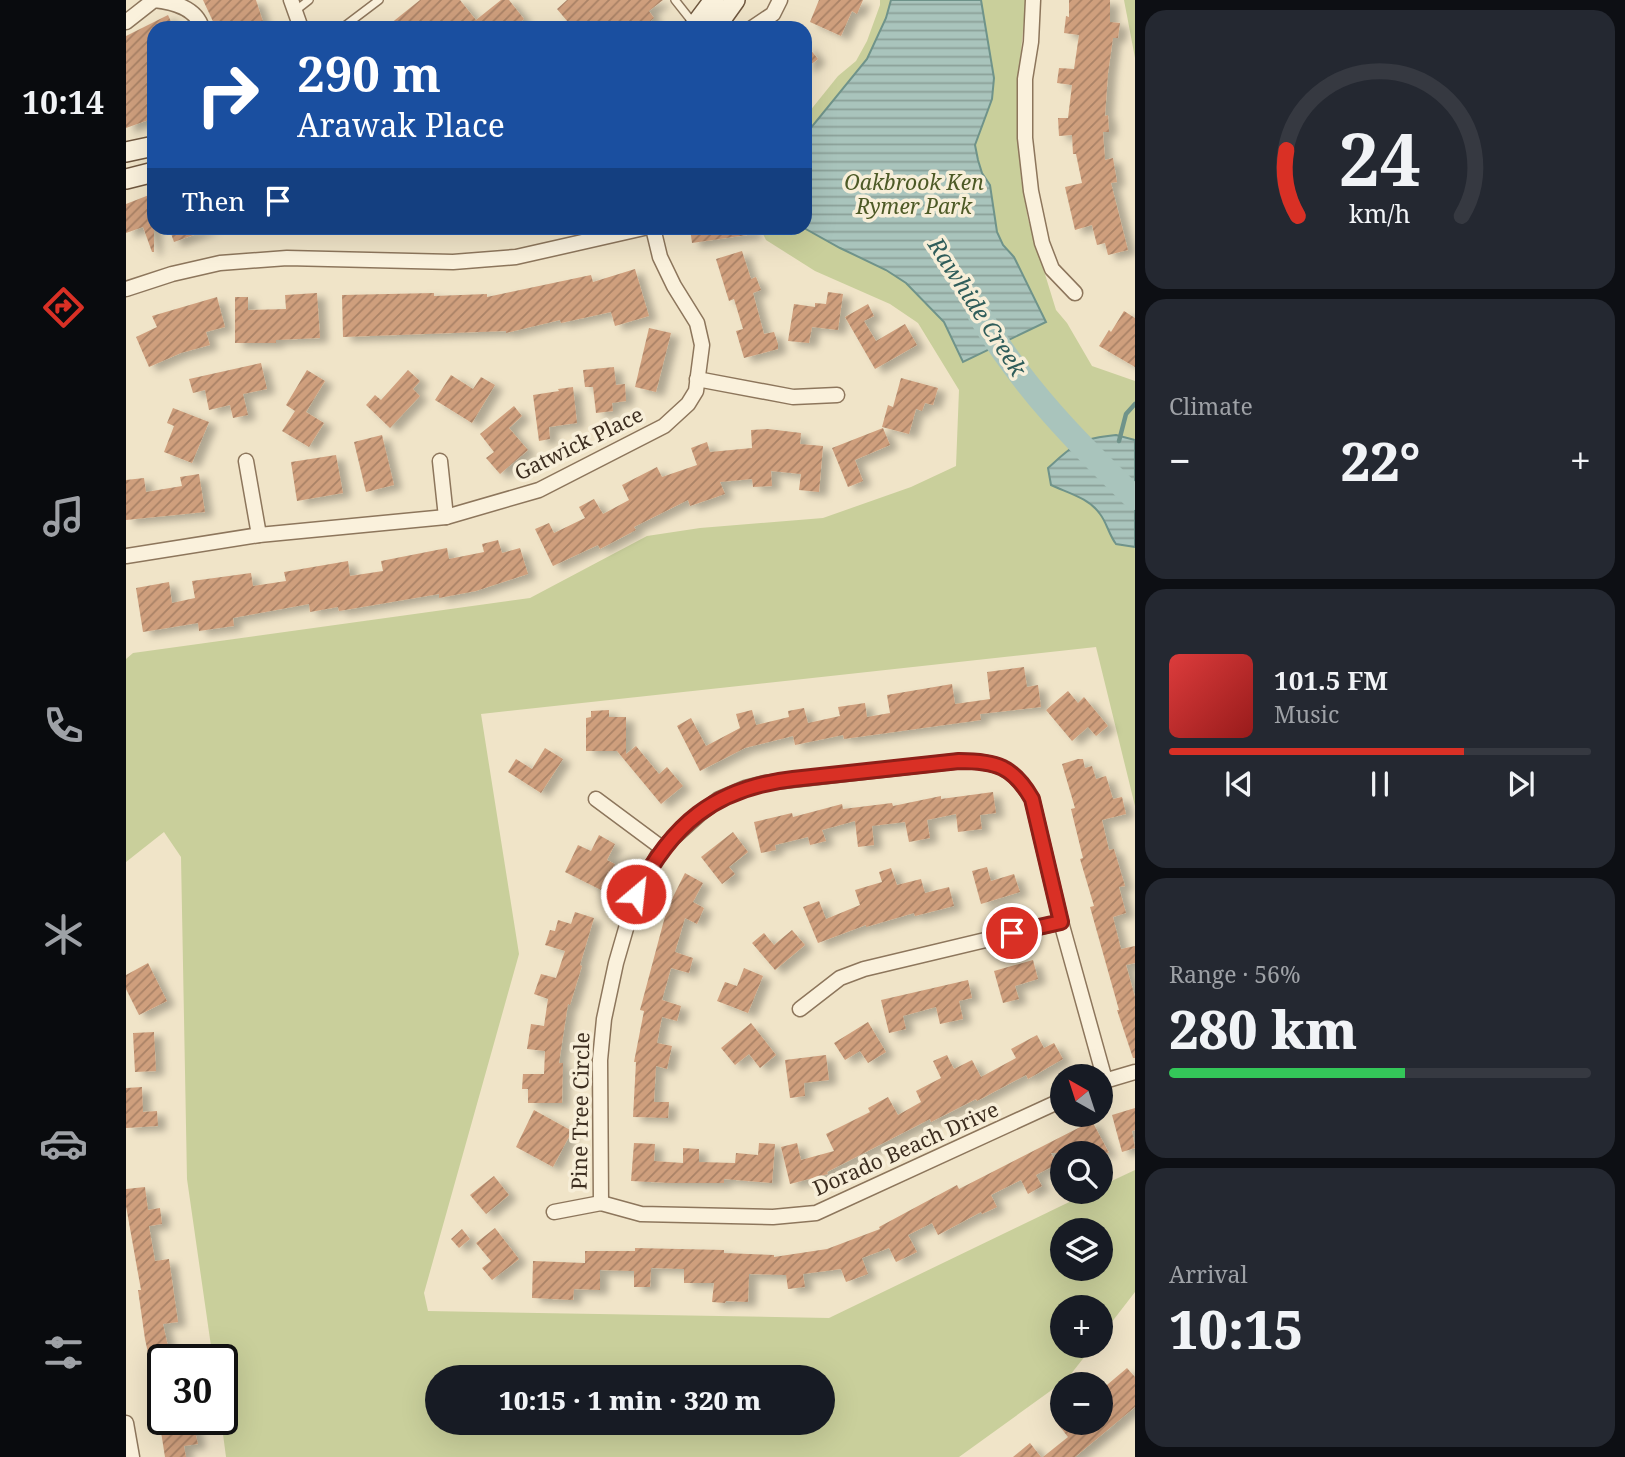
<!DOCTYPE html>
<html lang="en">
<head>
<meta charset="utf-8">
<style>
  :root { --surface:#171b24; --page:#242831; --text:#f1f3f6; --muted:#9ea1a6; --line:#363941; --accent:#d93025 }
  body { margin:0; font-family:"Noto Serif",serif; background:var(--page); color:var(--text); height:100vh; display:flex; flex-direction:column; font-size:26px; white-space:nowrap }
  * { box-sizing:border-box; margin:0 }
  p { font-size:23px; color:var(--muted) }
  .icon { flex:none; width:38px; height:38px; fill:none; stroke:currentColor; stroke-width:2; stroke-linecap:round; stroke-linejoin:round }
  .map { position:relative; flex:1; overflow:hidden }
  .panel { display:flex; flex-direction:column; gap:10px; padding:10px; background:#0d0f14; width:490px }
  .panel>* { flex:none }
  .banner { position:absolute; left:21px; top:21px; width:665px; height:214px; border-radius:21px; box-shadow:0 7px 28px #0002; background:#1a4fa0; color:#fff; overflow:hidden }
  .needle { width:46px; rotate:321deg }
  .tools { position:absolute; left:924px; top:1064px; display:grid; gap:14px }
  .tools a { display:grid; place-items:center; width:63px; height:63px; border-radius:50%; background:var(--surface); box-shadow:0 7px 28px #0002; font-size:35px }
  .speed { position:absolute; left:21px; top:1344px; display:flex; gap:14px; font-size:35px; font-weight:700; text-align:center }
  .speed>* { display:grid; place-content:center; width:91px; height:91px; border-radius:50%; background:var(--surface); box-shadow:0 7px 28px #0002; line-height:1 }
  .speed .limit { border:4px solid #111; border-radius:10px; background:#fff; color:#111 }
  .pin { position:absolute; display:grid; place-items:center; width:60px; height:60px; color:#fff; margin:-30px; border:4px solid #fff; border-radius:50%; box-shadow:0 2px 7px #0007 }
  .me { position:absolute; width:77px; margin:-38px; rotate:28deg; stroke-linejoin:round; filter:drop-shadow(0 0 5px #0008) }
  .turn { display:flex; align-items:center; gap:24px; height:147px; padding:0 35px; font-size:32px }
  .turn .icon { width:91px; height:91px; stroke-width:2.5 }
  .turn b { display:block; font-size:49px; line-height:60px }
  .then { display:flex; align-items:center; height:66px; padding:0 35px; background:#0003; gap:14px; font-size:26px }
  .big { font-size:52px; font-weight:800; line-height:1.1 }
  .panel .tile { flex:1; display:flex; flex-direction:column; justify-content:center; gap:10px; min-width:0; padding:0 24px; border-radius:21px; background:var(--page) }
  .panel .dial { align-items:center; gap:0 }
  .dial svg { height:182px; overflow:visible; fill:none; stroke:var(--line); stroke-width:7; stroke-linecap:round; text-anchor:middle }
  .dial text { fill:var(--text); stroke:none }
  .song { display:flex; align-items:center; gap:21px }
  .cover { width:84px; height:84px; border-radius:10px; background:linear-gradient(135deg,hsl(0 70% 55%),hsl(0 70% 35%)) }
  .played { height:7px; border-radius:4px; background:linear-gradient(90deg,var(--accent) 70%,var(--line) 70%) }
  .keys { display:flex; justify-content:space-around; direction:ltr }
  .heat { display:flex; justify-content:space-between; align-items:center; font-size:38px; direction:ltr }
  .charge { height:10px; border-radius:5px; background:linear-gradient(90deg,#34c759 56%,var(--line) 0) }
  .trip { position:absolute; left:299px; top:1365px; width:410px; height:70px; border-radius:35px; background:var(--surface); box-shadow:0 7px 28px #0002; font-weight:800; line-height:70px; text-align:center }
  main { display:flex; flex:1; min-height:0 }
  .tab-bar { display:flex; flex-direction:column; width:126px; justify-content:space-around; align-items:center; background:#090b0e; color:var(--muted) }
  .tab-bar .icon { width:49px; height:49px }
  .tab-bar .on { color:var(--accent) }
  .tab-bar b { font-size:32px; color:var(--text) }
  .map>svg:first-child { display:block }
  .green { fill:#c9cf9b; fill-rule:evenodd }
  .water { fill:url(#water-rules); stroke:#6f938a; stroke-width:2 }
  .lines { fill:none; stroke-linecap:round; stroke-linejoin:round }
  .stream { stroke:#6f938a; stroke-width:4.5 }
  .river { stroke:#a9c4bc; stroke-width:24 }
  .building { fill:url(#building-hatch); filter:url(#shadow) }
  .lane-casing { stroke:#8d765c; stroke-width:10 }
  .street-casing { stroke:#8d765c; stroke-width:17 }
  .secondary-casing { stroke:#6f573f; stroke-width:22 }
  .lane { stroke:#faf1dc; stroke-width:7 }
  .street { stroke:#faf1dc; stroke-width:14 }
  .secondary { stroke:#faf1dc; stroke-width:19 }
  .route-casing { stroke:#8d1f18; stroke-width:18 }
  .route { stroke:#d93025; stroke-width:12 }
  .labels { text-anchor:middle; stroke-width:7; stroke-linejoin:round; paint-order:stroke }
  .park-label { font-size:21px; font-style:italic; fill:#4d5a26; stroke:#f7eed8 }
  .street-label { font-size:21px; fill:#3d2e20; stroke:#f7eed8 }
  .water-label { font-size:23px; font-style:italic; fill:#2f5d5a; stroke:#f7eed8 }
</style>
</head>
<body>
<main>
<nav class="tab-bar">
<b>10:14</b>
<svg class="icon on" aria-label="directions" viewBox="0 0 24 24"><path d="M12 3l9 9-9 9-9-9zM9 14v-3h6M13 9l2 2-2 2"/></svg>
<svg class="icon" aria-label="music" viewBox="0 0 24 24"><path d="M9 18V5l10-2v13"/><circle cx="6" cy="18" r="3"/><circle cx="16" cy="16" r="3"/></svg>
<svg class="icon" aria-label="phone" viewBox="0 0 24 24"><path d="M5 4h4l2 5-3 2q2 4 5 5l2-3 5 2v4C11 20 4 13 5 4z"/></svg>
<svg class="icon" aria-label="climate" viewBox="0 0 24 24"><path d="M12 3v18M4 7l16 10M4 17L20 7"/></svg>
<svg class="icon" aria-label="car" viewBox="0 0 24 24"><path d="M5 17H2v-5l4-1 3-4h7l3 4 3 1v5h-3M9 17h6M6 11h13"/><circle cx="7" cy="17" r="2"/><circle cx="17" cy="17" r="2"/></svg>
<svg class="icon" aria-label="filters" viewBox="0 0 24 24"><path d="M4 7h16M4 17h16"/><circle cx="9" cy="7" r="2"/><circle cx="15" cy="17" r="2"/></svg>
</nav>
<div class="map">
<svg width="1009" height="1457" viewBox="0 0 1009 1457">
  <defs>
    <pattern id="water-rules" width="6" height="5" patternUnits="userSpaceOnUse" patternTransform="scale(1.75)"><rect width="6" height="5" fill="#a9c4bc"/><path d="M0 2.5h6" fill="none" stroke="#8ba098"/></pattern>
    <pattern id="building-hatch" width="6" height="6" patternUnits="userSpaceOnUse" patternTransform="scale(1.75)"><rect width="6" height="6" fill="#cf9f7d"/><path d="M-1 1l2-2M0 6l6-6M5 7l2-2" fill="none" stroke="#a98266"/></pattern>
    <filter id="shadow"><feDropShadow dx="8" dy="4.5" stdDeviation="3.5" flood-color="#0004"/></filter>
  </defs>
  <rect width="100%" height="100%" fill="#f0e4c8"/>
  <g class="green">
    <path d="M754,0H900L891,92L895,178L902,219L930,310L941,323L966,366L1009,381V806L970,647L355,714L393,954L298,1293L302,1311L703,1318L964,1192H975V1186L1009,1170V1292L975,1336V1307H936V1346H967L941,1379L833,1457H100L95,1419L96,1360H87L61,1179L55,857L38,832L0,862V659L7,653L404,598L521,536L574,528L697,518L785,487L830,466L833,390L792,323L764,304L689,271L640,240L634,228H679V117L712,76L730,61L741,41L754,5ZM936,1230H975V1269H936ZM312,1377H696V1423H312Z"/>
    <polygon points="998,0 1009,0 1009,58"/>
  </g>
  <g class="water">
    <polygon points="765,0 855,0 868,78 866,99 849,145 852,160 856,173 864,185 871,232 877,245 888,257 920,322 837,362 818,322 780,283 760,270 714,248 678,228 679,135 741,59 760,18"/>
    <path d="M990,435L1009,440V547L990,544C983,535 981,523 974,514C963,498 942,493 925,485L922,468C950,443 952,439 990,435Z"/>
  </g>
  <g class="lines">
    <polyline class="stream" points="993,441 1000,414 1009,404"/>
    <path class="river" d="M854,316C898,388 949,441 1009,498"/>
  </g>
  <g class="building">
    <polygon points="77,0 130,0 139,28 90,28"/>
    <polygon points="294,0 334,0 350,20 375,0 383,0 398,19 388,28 259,28"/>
    <polygon points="441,0 537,0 523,11 528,18 516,28 447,28 431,9"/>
    <polygon points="693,0 737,0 731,14 726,11 715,36 684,22"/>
    <polygon points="943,0 984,0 984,22 994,23 992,38 987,38 982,73 979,116 982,115 983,132 977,132 979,160 987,158 991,182 985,183 1002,250 982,255 979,243 971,245 966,225 949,230 939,187 956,183 950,154 947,154 946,135 933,136 932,118 942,118 946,85 931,83 933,68 948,69 953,35 938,33 940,16 943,17"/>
    <polygon points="42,15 48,28 28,28 28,118 0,128 0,36"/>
    <polygon points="679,43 692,59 679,69"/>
    <polygon points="23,195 28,209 28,252 26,252 17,227 0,233 0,204"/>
    <polygon points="43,228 84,228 84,229 48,242"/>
    <polygon points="564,228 627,228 628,234 566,243"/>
    <polygon points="616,251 625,279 630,277 635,290 627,293 638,334 648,332 652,344 652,349 618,358 610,331 617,329 608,299 603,301 590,259"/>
    <polygon points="509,269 523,316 489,326 485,312 435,323 434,320 380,333 380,331 217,337 216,295 308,293 308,296 361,294 361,297 465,275 467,282"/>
    <polygon points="702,292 717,294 712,330 686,327 683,343 662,341 668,304 689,307 689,303 700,304"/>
    <polygon points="191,293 194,338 150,340 150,343 109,343 109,297 122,297 122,310 160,309 159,295"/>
    <polygon points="91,297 99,327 80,332 84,345 55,353 23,367 10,337 31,327 26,316"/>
    <polygon points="742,304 748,316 738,321 750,341 779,324 791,345 749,369 719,317"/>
    <polygon points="998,311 1009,318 1009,367 973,346 983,330 985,332"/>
    <polygon points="523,328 545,333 530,392 509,387"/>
    <polygon points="135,363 141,389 117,394 122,415 107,418 104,405 83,410 79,390 67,393 63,379"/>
    <polygon points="488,367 490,385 499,384 500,401 486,403 487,411 470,413 467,387 459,387 457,370"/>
    <polygon points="181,370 199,381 180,412 198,423 183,447 156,431 169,411 160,405"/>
    <polygon points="282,370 294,381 287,389 294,396 264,428 240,405 249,395 255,400"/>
    <polygon points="325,375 347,389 355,377 369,385 346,423 309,400"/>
    <polygon points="775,378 812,388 807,405 799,403 796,411 790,409 783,434 756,427 762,405 767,407"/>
    <polygon points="447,387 451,423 423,427 424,439 413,441 407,395 433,391 432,389"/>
    <polygon points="388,406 396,416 383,428 402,450 374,474 360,458 368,452 354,434"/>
    <polygon points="47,408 83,422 66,463 38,452 48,426 41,423"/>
    <polygon points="757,428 764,445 729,460 737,481 722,487 706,448"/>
    <polygon points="642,429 675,433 674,444 697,446 693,492 673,490 675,474 645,471 646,486 627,487 626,479 594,482 599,494 564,506 562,500 508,527 510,530 474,549 472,545 427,566 409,529 423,523 428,533 459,518 453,507 468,499 477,514 503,500 496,485 531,467 536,477 571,465 565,448 581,442 584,452 626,448 625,430"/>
    <polygon points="256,435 268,485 240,492 228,442"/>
    <polygon points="210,455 217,493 171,501 165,462"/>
    <polygon points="73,474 79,512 0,520 0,480 18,478 20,492 56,486 54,477"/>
    <polygon points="372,540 376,553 394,548 402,574 350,591 313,598 313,594 213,611 212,607 184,612 183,604 107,618 108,626 73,631 72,623 17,632 10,588 43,582 46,603 69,598 66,581 125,573 127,586 160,581 158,572 222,561 224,576 257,571 255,561 321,548 323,559 358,552 356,544"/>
    <polygon points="898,667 901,687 912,685 915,707 854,714 855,720 718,739 717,735 669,745 667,736 619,748 574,771 551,726 565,718 580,746 614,728 610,714 626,710 630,725 663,717 662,711 678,708 682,723 714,716 712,707 739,703 741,717 764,713 761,695 826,684 829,704 864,699 861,672"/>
    <polygon points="942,691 952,703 958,697 982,726 970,736 962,727 946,741 920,710"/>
    <polygon points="483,710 483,717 500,717 500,754 510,746 533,774 541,767 557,786 535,804 491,751 460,751 460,718 465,717 465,711"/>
    <polygon points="419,748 437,759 415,793 382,772 390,759 406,769"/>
    <polygon points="952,759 957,759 959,768 966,766 970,779 980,776 987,799 996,797 1000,814 976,820 983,850 988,849 999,886 993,887 1000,913 987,917 995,949 1009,946 1009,963 1000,965 1009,997 1009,1058 1007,1058 991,1010 993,1010 964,907 968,906 954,859 957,858 945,809 949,808 936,764"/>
    <polygon points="867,792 870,813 854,815 856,829 832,832 830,814 801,820 804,838 783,842 779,822 746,826 748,845 732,847 729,821 696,830 700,841 684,845 682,837 649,845 650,850 635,853 628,822 666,813 667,817 716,804 717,809 766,803 767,806 815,796 815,799"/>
    <polygon points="607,832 622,852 603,867 609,874 596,884 575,857"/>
    <polygon points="473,835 489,844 481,860 489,864 475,890 439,872 452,845 465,851"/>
    <polygon points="861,867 865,881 888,874 894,892 855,904 846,871"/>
    <polygon points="765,868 771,885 795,879 799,893 823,887 828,906 789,916 788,913 740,927 740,925 692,943 677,907 693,901 700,919 734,905 729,890 756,882 753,872"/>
    <polygon points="559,873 577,883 567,902 578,908 571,924 559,918 549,952 567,958 563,973 545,968 536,1000 555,1006 551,1021 536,1017 531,1043 546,1046 541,1069 530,1066 528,1102 543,1102 542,1118 507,1117 510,1062 508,1062 518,1011 514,1010 541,909"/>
    <polygon points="449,912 468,918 454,965 456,966 444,1005 442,1004 433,1063 437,1063 436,1103 402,1103 402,1089 396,1089 397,1074 418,1074 419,1051 401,1049 405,1024 418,1026 422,999 408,994 415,974 430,978 439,951 419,945 424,930 429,931 432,920 445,924"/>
    <polygon points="666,930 679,945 649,970 626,943 638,933 648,945"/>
    <polygon points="907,960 912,979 889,986 893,999 877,1003 868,971"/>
    <polygon points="22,963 41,1001 13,1015 0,989 0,975"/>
    <polygon points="618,968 637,976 622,1013 591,1001 599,982 611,986"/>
    <polygon points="842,980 846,998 833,1001 837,1019 814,1024 810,1007 777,1016 780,1029 763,1033 755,1000"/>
    <polygon points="742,1022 760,1052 742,1063 734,1051 719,1060 708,1043"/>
    <polygon points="625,1023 650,1055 634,1068 623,1054 609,1065 595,1048"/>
    <polygon points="28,1032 30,1071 9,1072 7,1033"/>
    <polygon points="911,1035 918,1048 928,1043 937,1059 902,1079 900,1075 851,1101 850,1099 805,1122 804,1119 701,1172 702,1174 664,1184 655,1147 671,1143 675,1160 708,1151 700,1134 744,1112 742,1108 762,1097 772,1115 795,1102 790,1091 815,1078 807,1061 821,1055 828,1069 846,1060 855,1077 890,1058 885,1049"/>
    <polygon points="700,1055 703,1080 678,1083 679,1096 664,1098 659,1060"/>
    <polygon points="16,1087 17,1112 31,1111 32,1126 0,1128 0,1088"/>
    <polygon points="1009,1108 1009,1130 1006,1131 1009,1148 996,1152 986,1115"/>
    <polygon points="408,1110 446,1131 427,1167 390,1147"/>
    <polygon points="966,1121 983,1153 959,1153 956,1149 948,1153 925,1153 931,1164 910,1175 916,1186 902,1194 895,1180 865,1195 871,1207 856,1214 855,1212 812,1235 806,1223 782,1235 791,1252 770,1262 763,1248 736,1258 742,1274 720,1282 715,1269 677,1274 679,1287 662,1289 660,1275 623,1274 622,1302 600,1301 599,1303 586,1302 588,1283 558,1283 558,1269 525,1268 524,1287 508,1287 508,1271 474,1270 474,1290 448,1289 447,1300 406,1298 407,1261 459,1263 459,1251 509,1251 509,1248 598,1250 598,1253 648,1255 648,1257 701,1249 754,1229 753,1227 831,1185 833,1189"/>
    <polygon points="508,1143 529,1144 528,1161 557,1163 557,1148 573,1149 573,1162 609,1163 610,1153 632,1155 633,1143 649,1144 646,1183 598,1179 598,1183 544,1183 505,1181"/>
    <polygon points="368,1176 383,1195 360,1214 344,1195"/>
    <polygon points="19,1187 22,1210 34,1208 36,1224 23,1226 29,1261 43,1259 52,1322 37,1324 45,1360 37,1360 37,1398 32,1399 19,1339 12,1290 15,1290 0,1206 0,1189"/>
    <polygon points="369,1228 393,1259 366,1280 356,1268 365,1261 350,1243"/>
    <polygon points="336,1229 344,1239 333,1248 325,1239"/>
    <polygon points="1001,1368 1009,1377 1009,1407 949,1457 917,1457 942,1437 931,1423 975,1423 975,1390"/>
    <polygon points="33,1419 66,1419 72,1444 58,1446 60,1457 39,1457"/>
    <polygon points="904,1443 915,1457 887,1457"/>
  </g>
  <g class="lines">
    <defs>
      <g id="lane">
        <polyline points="549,0 568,24"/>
        <polyline points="169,11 183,0"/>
        <polyline points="216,28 253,0"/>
      </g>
      <g id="street">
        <polyline points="165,0 175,28"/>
        <polyline points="907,0 905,42 899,79 899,138 905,191 916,243 926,269 949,293"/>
        <path d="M0,22L28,0C46,2 70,7 76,28"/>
        <polyline points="626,28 647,14 654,0"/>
        <polyline points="0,289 46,274 94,263 161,258 327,262 390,257 518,228"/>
        <polyline points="571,379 667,397 711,395"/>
        <polyline points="120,461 133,535"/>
        <polyline points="314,461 320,517"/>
        <polyline points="0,556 133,535 320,517 413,490 538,426 562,404 570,391 576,345 571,323 548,286 534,257 527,228"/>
        <polyline points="470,799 536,848"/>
        <polyline points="674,1009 714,978 738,969 935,922"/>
        <polyline points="975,1082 1009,1072"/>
        <path d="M475,1203L474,1060L478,1019L490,963L510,894L536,848L575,813L593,799L619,788L639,783L833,761C870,761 886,766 906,799L935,922L979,1080"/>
        <polyline points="428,1212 475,1203 515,1214 647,1217 690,1213 936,1100"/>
        <polyline points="0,1423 6,1457"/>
      </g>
      <g id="secondary">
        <polyline points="567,28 588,0"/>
        <polyline points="589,28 609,0"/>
        <polyline points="0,152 28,146"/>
        <polyline points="0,179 28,172"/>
      </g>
    </defs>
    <use href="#lane" class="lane-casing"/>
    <use href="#street" class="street-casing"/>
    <use href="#secondary" class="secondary-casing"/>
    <use href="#lane" class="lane"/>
    <use href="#street" class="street"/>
    <use href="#secondary" class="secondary"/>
  </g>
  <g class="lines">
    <defs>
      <path id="route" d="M510,894C545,825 588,788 667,779L833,761C870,761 887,766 906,799L935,922L886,933"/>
    </defs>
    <use href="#route" class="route-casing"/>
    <use href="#route" class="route"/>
  </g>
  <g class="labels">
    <g class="park-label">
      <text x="788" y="190">Oakbrook Ken<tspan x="788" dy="24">Rymer Park</tspan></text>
    </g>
    <g class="street-label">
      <text transform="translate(453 444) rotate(-26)" y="7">Gatwick Place</text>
      <text transform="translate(455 1111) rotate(-89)" y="7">Pine Tree Circle</text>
      <text transform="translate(780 1149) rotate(-24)" y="7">Dorado Beach Drive</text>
    </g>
    <g class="water-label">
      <text transform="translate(851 307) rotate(57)" y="8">Rawhide Creek</text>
    </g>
  </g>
</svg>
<div class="tools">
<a><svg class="needle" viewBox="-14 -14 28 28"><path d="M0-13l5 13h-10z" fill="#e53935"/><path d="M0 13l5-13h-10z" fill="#9ea1a6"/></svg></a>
<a><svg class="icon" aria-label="search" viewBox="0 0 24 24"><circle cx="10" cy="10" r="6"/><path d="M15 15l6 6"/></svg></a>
<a><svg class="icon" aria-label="layers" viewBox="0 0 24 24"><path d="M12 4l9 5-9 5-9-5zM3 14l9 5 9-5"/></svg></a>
<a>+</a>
<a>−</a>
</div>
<div class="speed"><div class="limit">30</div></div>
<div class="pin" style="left:886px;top:933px;background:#d93025"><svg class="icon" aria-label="arrive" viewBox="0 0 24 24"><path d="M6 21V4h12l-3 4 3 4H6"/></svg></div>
<svg class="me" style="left:510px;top:894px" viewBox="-20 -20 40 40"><circle r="17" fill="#d93025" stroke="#fff" stroke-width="3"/><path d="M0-11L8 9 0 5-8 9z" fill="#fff"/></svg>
<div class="trip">10:15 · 1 min · 320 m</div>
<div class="banner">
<div class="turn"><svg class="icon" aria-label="right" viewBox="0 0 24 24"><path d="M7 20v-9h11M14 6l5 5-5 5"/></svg><div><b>290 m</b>Arawak Place</div></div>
<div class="then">Then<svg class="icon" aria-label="arrive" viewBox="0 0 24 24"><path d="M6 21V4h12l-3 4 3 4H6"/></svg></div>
</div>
</div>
<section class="panel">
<div class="tile dial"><svg viewBox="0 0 100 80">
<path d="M14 69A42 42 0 1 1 86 69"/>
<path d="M14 69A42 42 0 0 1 9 40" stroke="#d93025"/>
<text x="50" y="56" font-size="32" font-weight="700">24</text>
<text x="50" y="72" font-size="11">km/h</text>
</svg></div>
<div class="tile"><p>Climate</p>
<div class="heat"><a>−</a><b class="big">22°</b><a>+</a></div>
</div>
<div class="tile">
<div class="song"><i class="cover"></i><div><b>101.5 FM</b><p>Music</p></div></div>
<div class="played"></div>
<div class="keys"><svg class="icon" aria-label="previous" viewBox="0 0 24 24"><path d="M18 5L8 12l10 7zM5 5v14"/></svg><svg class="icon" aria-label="pause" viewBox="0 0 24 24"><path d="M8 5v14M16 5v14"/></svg><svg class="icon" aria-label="next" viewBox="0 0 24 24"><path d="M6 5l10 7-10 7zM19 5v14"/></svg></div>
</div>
<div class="tile"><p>Range · 56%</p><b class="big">280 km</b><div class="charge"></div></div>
<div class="tile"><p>Arrival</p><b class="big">10:15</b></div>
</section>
</main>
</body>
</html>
